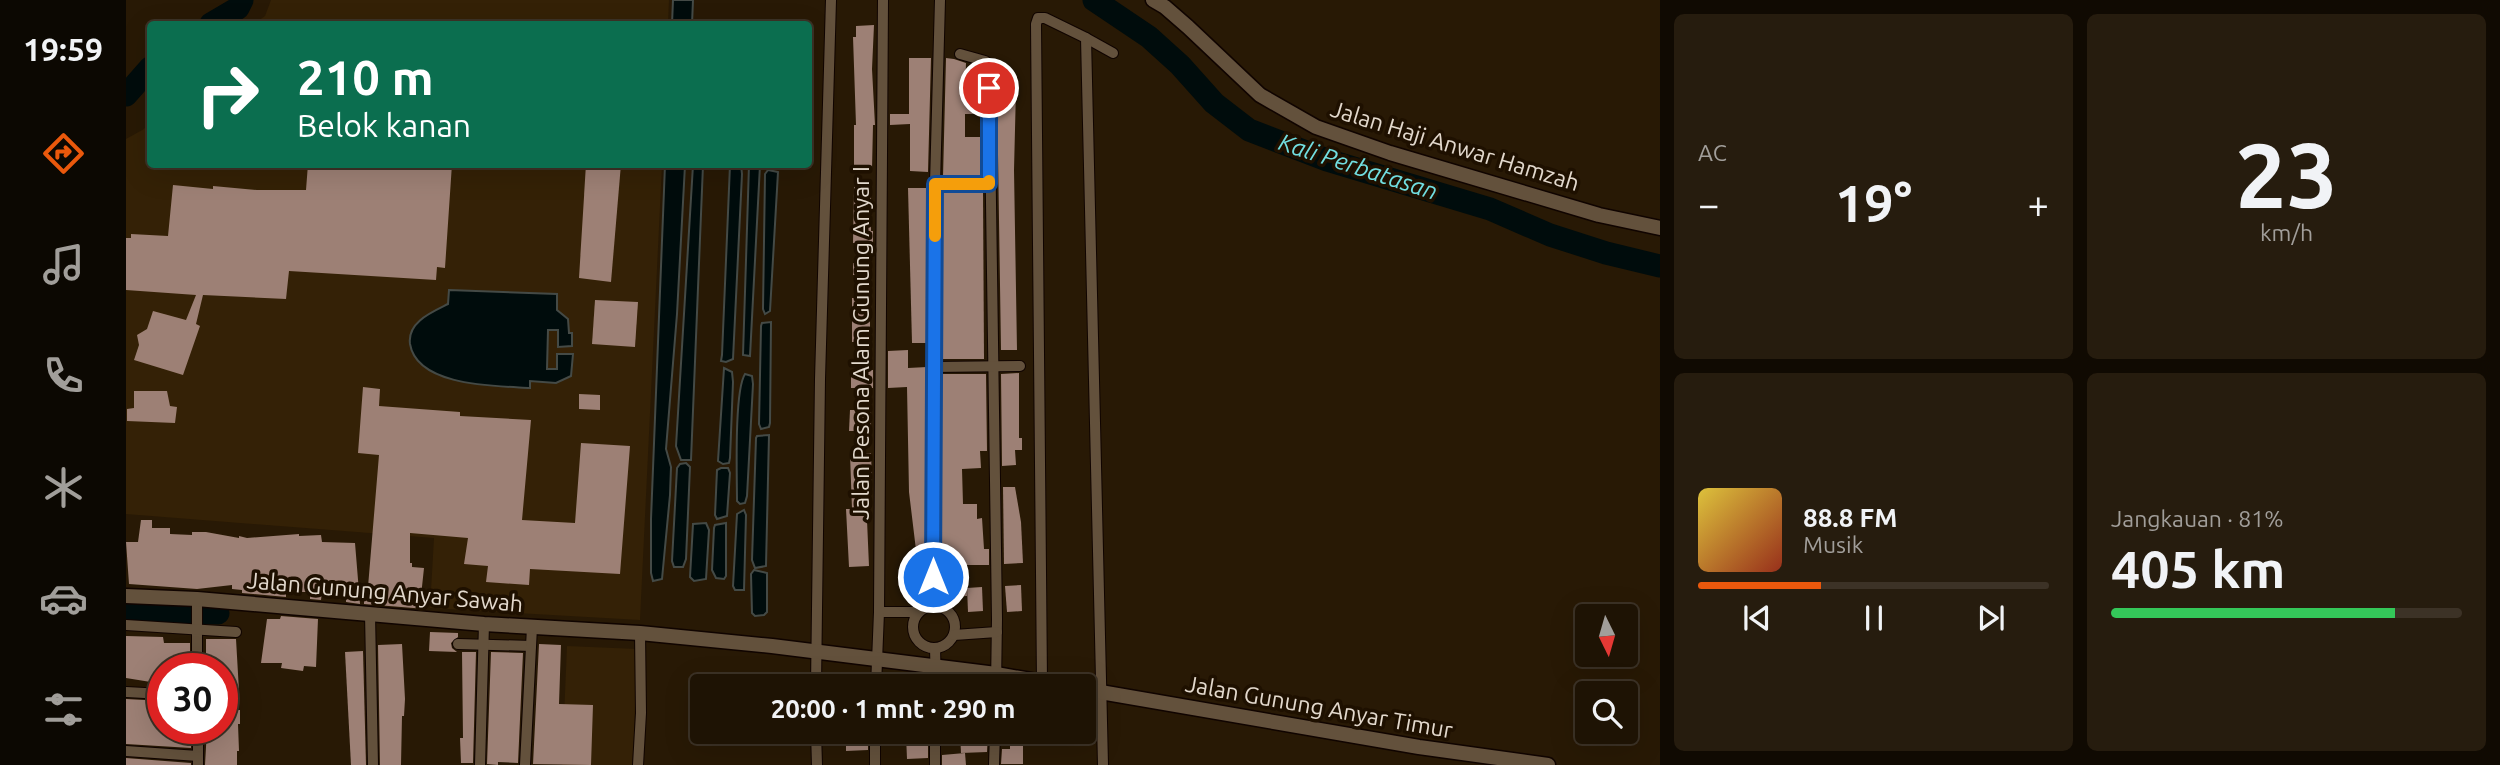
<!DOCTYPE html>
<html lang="id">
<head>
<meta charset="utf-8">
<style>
  :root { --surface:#1e1304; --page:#261c0e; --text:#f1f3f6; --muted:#a19e9a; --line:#3c3226; --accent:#ea580c }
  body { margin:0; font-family:Ubuntu,sans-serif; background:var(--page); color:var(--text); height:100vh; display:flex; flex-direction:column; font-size:26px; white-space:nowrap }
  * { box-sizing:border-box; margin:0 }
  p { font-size:23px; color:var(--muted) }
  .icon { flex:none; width:38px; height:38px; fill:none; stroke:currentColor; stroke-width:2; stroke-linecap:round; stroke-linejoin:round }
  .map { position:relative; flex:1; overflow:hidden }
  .sheet { display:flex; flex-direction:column; gap:14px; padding:14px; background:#100a02; width:840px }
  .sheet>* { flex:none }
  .hud { position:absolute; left:21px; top:21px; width:665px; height:147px; border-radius:7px; box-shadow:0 7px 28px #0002,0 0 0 2px var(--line); background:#0b6e4f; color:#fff; overflow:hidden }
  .needle { width:46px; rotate:175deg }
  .controls { position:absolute; left:1449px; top:604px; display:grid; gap:14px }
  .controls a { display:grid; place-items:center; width:63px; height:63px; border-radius:7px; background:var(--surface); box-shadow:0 7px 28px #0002,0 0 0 2px var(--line); font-size:35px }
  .speed { position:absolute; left:21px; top:653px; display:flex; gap:14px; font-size:35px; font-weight:700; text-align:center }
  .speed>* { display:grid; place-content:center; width:91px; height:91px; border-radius:50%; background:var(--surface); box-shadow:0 7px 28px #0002,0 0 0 2px var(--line); line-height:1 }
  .speed .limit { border:10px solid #d22; background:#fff; color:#111 }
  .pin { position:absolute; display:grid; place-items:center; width:60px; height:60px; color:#fff; margin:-30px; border:4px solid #fff; border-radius:50%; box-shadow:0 2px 7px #0007 }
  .me { position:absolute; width:77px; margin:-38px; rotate:0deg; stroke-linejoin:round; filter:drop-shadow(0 0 5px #0008) }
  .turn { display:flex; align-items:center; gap:24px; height:147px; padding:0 35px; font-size:32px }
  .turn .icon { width:91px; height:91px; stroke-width:2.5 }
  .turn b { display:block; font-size:49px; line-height:60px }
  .big { font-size:52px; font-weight:700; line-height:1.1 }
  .sheet .tile { flex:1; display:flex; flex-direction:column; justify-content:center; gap:10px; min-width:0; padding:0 24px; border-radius:10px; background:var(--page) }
  .sheet .dial { align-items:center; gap:0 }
  .dial b { font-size:91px; line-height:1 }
  .song { display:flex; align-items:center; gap:21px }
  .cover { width:84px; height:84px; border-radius:10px; background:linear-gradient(135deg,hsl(50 70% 55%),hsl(10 70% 35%)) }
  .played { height:7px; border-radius:4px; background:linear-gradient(90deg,var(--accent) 35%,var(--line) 35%) }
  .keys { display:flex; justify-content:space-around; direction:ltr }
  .heat { display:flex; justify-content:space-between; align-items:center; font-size:38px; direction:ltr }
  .charge { height:10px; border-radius:5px; background:linear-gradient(90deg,#34c759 81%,var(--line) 0) }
  .sheet .tiles { flex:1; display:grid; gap:14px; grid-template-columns:repeat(2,1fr) }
  .trip { position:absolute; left:564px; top:674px; width:406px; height:70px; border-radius:7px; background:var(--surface); box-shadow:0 7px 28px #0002,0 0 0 2px var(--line); font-weight:700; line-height:70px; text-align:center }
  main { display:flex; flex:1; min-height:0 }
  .menu { display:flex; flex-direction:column; width:126px; justify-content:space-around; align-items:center; background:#0c0802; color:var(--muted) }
  .menu .icon { width:49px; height:49px }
  .menu .current { color:var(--accent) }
  .menu b { font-size:32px; color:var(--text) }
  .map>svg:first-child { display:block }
  .built { fill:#342106 }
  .water { fill:#000c0c; stroke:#444a46; stroke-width:2 }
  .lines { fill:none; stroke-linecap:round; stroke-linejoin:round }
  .river { stroke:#000c0c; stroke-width:23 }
  .building { fill:#9d8075 }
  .street-casing { stroke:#100400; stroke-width:12 }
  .secondary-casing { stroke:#100400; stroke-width:17 }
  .street { stroke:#63513c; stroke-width:10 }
  .secondary { stroke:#63513c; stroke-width:14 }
  .route-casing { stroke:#114b97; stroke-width:18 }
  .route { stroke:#1a73e8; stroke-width:12 }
  .slow { stroke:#f59e0b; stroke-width:12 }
  .labels { text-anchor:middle; stroke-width:7; stroke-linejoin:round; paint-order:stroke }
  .street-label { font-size:23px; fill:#e3d9cd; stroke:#1e1000 }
  .water-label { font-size:24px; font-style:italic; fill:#71dee0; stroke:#1e1000 }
</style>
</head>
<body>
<main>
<nav class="menu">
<b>19:59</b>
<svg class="icon current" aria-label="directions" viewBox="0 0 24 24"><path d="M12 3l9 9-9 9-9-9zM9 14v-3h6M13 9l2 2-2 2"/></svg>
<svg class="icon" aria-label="music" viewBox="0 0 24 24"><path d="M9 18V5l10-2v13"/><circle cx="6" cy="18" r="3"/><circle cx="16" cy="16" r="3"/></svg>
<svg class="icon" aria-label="phone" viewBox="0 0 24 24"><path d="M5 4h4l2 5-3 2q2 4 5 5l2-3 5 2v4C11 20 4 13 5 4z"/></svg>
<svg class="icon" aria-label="climate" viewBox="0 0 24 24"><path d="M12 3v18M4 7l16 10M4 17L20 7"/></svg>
<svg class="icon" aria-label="car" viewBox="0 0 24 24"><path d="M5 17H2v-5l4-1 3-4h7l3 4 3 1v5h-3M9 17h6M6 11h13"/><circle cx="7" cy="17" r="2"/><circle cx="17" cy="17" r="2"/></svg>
<svg class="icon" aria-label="filters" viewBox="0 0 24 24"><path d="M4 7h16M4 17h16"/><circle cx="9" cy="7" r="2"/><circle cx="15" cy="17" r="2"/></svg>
</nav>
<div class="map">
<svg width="1534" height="765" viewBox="0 0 1534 765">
  <rect width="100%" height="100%" fill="#281905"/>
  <g class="built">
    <polygon points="145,0 543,0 542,24 128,24 139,16"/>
    <polygon points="24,120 24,164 536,165 514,620 304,608 308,538 0,514 0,139 18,129"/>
    <polygon points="441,646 511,649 507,765 436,765"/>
  </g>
  <g class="water">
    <polygon points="547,0 567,0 566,24 546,24"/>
    <polygon points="539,165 559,165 551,314 540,449 545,467 544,495 536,579 527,581 525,573 525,519"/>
    <polygon points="567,165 577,165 565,460 555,460 550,446"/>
    <polygon points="604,165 615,165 616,174 607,359 600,362 595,361 596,355"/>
    <polygon points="623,165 634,165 624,356 617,355"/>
    <polygon points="642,170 652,172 644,311 639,314 637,309 639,174"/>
    <path d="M323,290L431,294V310L442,319L443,333H446V346L432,347V330H422L421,369H431V354H447L445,376L430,383L404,381V388C372,386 291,387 284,344C281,322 306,312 322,304Z"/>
    <polygon points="645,322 644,423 643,427 635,429 633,424 635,326 636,323"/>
    <polygon points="598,368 606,372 607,382 604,458 603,463 597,464 592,461"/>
    <path d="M619,374L626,376L627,384L621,496L619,503L614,504L611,501C611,477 608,391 619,374Z"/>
    <polygon points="643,435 640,566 629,568 626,560 630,438 631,436"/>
    <polygon points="560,463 564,467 560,559 557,567 548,567 546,561 551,468 554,464"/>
    <polygon points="595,468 602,468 604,473 601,516 591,519 589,515 591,470"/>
    <polygon points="618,510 620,515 618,590 609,590 607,586 611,514"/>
    <polygon points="580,523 583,530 580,579 568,581 564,577 567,524"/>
    <polygon points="600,523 600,576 598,579 590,578 586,570 588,528 589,525"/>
    <polygon points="628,570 641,573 641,612 638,615 629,616 626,613 625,574"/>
  </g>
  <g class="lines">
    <g class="river">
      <polyline points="968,0 1023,37 1054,65 1088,103 1123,130 1201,160 1364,209 1424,235 1480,253 1534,266"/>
      <polyline points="85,24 112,8 116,0"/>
      <polyline points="0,95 24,68"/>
      <polyline points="0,609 92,613"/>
    </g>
  </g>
  <g class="building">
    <polygon points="748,25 746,69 749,125 747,125 746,169 728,168 728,125 730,125 727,37 730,37 730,26"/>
    <polygon points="783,58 805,58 802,172 784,171 784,124 764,125 764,114 783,114"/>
    <polygon points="820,58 828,59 840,63 839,103 856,103 856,114 839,114 839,137 857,137 857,177 817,177"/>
    <polygon points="871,89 890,89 888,170 891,350 875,350"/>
    <polygon points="182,164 326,164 319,268 311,267 310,280 163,271 160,299 77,295 70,324 74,326 57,375 8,360 13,345 11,335 21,329 27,311 60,320 70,295 0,290 0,238 5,238 5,234 42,236 47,185 87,189 87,186 131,190 180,190"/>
    <polygon points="460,164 495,164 485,282 453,278"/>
    <polygon points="728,187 745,187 745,231 747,231 747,243 727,243"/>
    <polygon points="782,188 802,188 801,343 786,343"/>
    <polygon points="816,191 857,191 858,359 816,359"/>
    <rect x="727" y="263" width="18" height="12"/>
    <rect x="726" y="298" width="18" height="44"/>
    <polygon points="469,300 512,302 509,347 466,344"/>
    <polygon points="782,350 782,368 801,367 801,592 786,593 783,551 790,550 783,492 781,387 762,388 762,351"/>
    <rect x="725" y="370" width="22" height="18"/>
    <polygon points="893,373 893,438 896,438 896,450 889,450 890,465 876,466 875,374"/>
    <polygon points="816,374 860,374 861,451 854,451 855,468 836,469 837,504 851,504 851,519 856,518 858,549 863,549 863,565 840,565 841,596 819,597 818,591 815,592"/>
    <polygon points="237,387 254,389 253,406 334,412 334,416 405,420 396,520 449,523 455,443 504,446 494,574 404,569 403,585 360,582 362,566 338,564 342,538 284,533 284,563 286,563 286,567 298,568 295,596 299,596 300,609 238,604 238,599 241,599 253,455 232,453"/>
    <polygon points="8,391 41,391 44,406 51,407 49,423 1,421 1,409 8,408"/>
    <polygon points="453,394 474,395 474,410 453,409"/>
    <polygon points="724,410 745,410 745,431 723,431"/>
    <polygon points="745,453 746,484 742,484 742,496 740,497 743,566 723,567 720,509 726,509 724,454"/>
    <polygon points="877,487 889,487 895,522 897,563 878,564"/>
    <polygon points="15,520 26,520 26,528 44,528 44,534 66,535 66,532 80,532 113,538 113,536 121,538 173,534 173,536 195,535 196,542 229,543 234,604 220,602 220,591 196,591 195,600 184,599 184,592 160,592 160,597 116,593 116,590 106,589 106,585 71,589 3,584 0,542 12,542"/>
    <polygon points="895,585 896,611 881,612 879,586"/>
    <polygon points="856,587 857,611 842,612 841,588"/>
    <polygon points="155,616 192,619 190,667 178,666 177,671 155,668 156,663 135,663 141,619 154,619"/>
    <polygon points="304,632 332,633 332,637 325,643 326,648 331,652 303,651"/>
    <polygon points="0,636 37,637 38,643 64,643 64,668 37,668 37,684 0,678"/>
    <polygon points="80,639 110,639 113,691 110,691 110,710 114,710 114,724 112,724 113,751 111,751 111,765 79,765 81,729 96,728 96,668 80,668"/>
    <polygon points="276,644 279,699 278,716 276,716 275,765 254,765 252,645"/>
    <polygon points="413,644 435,645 433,704 467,705 465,765 407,764"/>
    <polygon points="237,651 240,765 225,765 219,652"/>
    <polygon points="336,652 350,652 347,763 335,763 334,738 337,738"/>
    <polygon points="365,652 397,653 392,763 372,762 372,765 361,764"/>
    <polygon points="0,699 37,701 37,728 63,728 62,742 65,742 65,748 0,744"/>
    <polygon points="742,732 742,750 720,751 720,733"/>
    <polygon points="834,732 862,732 861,752 835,753"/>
    <polygon points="884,732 897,732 897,764 875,764 876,749 884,749"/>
    <polygon points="802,734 802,758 781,759 780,735"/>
    <polygon points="839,753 840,765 816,765 816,755"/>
    <polygon points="0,758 65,763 65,765 0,765"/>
  </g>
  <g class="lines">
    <defs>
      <g id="street">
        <polyline points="960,38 987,53"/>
        <polyline points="834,54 859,61 863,64 871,619 870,686"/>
        <polyline points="809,184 863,184"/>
        <polyline points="808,367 894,366"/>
        <polyline points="71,599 71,668"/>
        <polyline points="808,606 809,184 814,0"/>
        <circle cx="808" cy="627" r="21"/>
        <polyline points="753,612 793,612"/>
        <polyline points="244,614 247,765"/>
        <polyline points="0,625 110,632"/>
        <polyline points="828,635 871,632"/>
        <polyline points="332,644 405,646"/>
        <polyline points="809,648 810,686"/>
        <polyline points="916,682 910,24 912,18 919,18 960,38 977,765"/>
        <polyline points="690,686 694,379 705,0"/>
        <polyline points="750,686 753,612 757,0"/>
        <polyline points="0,692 37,694"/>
        <polyline points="72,728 72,765"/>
        <polyline points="690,732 691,765"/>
        <polyline points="0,751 72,756"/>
        <polyline points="354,765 358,624"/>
        <polyline points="399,765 406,627"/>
        <polyline points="512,765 515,713 514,633"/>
        <polyline points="749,765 749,732"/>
        <polyline points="809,765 809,732"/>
        <polyline points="868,765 869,732"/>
      </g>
      <g id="secondary">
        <polyline points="1027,0 1039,7 1062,27 1134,95 1190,127 1264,153 1473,215 1534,228"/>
        <polyline points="0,596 71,599 358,624 514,633 646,646 870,674 940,686"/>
        <polyline points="957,689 1293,747 1422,765"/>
      </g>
    </defs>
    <use href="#street" class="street-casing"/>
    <use href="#secondary" class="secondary-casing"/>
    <use href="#street" class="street"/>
    <use href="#secondary" class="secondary"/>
  </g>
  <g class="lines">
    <defs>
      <polyline id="route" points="807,577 809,184 863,184 863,88"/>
    </defs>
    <use href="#route" class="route-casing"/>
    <use href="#route" class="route"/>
    <polyline class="slow" points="809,236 809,184 863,184 863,181"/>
  </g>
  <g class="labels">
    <g class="street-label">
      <text transform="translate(1329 146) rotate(17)" y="8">Jalan Haji Anwar Hamzah</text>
      <text transform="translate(735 343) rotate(-90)" y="8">Jalan Pesona Alam Gunung Anyar I</text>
      <text transform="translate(259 592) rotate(5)" y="8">Jalan Gunung Anyar Sawah</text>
      <text transform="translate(1193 707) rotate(10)" y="8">Jalan Gunung Anyar Timur</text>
    </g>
    <g class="water-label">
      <text transform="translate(1232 167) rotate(18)" y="8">Kali Perbatasan</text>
    </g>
  </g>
</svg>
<div class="controls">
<a><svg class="needle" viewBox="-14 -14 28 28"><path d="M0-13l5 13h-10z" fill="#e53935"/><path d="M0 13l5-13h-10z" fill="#a19e9a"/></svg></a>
<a><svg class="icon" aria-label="search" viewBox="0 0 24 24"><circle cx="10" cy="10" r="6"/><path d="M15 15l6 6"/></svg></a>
</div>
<div class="speed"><div class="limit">30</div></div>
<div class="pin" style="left:863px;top:88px;background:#d93025"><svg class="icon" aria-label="arrive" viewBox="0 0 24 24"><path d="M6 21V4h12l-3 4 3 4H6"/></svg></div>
<svg class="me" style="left:807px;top:577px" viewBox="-20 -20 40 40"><circle r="17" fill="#1a73e8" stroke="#fff" stroke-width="3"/><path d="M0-11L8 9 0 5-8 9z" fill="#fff"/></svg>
<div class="trip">20:00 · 1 mnt · 290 m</div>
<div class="hud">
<div class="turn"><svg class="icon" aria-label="right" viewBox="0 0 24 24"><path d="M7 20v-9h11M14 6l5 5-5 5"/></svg><div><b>210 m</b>Belok kanan</div></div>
</div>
</div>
<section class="sheet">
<div class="tiles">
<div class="tile"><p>AC</p>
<div class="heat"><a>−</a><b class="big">19°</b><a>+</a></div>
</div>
<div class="tile dial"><b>23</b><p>km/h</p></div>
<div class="tile">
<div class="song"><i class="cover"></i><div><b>88.8 FM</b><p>Musik</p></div></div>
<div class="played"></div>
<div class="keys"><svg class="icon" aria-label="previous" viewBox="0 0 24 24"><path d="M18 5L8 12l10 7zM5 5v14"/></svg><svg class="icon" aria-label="pause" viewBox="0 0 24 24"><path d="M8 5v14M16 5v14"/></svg><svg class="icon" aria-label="next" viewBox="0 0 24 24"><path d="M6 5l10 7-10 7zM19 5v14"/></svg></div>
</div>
<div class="tile"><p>Jangkauan · 81%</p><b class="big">405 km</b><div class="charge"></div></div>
</div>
</section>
</main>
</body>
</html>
